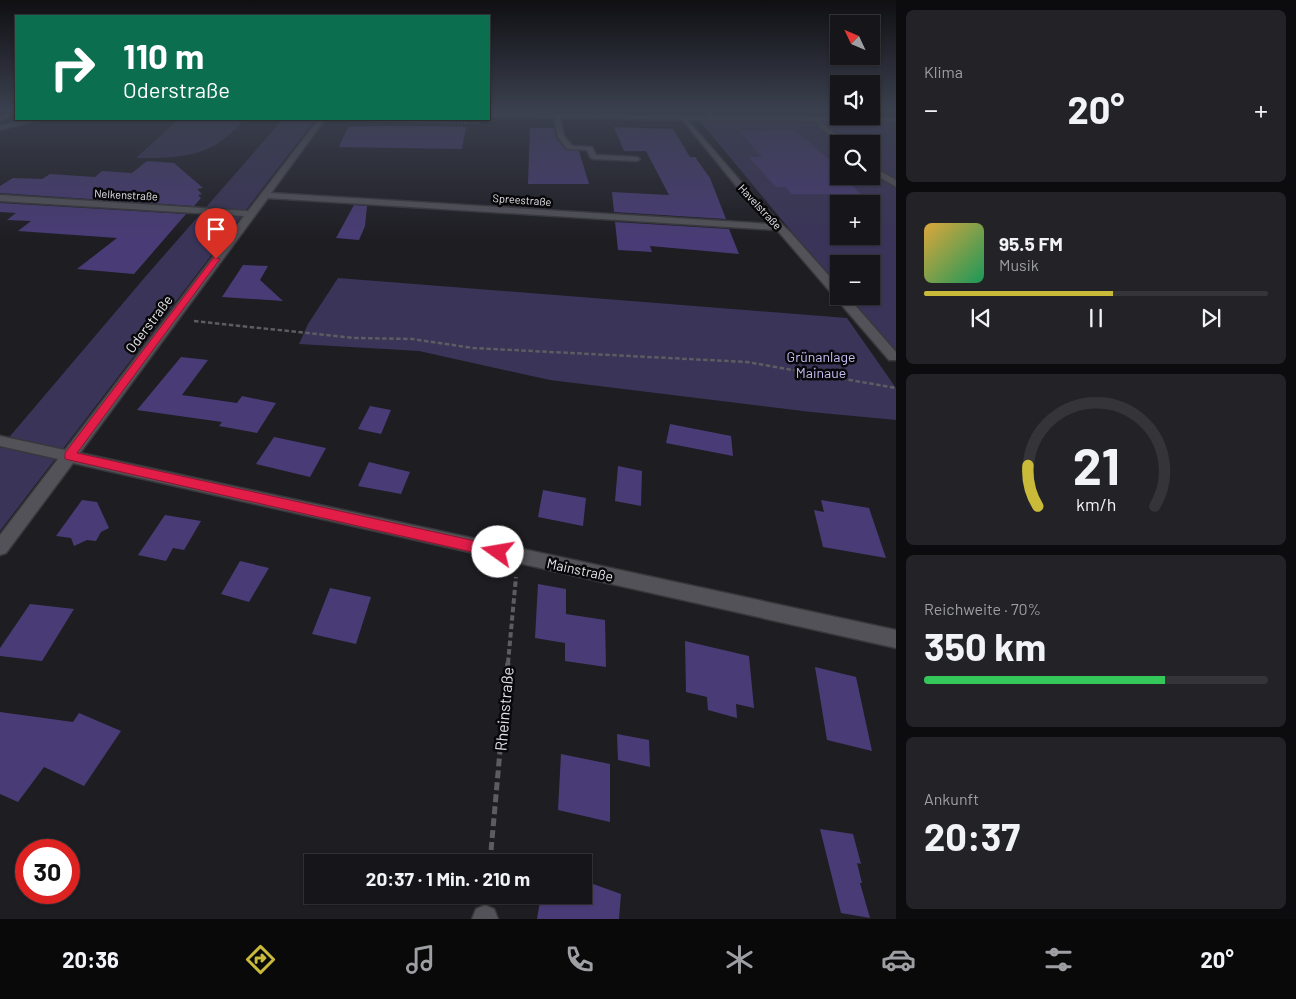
<!DOCTYPE html>
<html lang="de">
<head>
<meta charset="utf-8">
<style>
  :root { --surface:#16161a; --page:#232327; --text:#f1f3f6; --muted:#9e9fa2; --line:#353539; --accent:#c9ba3a }
  body { margin:0; font-family:Barlow,sans-serif; background:var(--page); color:var(--text); height:100vh; display:flex; flex-direction:column; font-size:19px; white-space:nowrap }
  * { box-sizing:border-box; margin:0 }
  p { font-size:16px; color:var(--muted) }
  .icon { flex:none; width:28px; height:28px; fill:none; stroke:currentColor; stroke-width:2; stroke-linecap:round; stroke-linejoin:round }
  .map { position:relative; flex:1; overflow:hidden }
  .drawer { display:flex; flex-direction:column; gap:10px; padding:10px; background:#0c0c0e; width:400px }
  .drawer>* { flex:none }
  .guide { position:absolute; left:15px; top:15px; width:475px; height:105px; border-radius:0px; box-shadow:0 1px 4px #0004,0 0 0 1px var(--line); background:#0b6e4f; color:#fff; overflow:hidden }
  .needle { width:32px; rotate:314deg }
  .buttons { position:absolute; left:830px; top:15px; display:grid; gap:10px }
  .buttons a { display:grid; place-items:center; width:50px; height:50px; border-radius:0px; background:var(--surface); box-shadow:0 1px 4px #0004,0 0 0 1px var(--line); font-size:25px }
  .speed { position:absolute; left:15px; top:839px; display:flex; gap:10px; font-size:25px; font-weight:700; text-align:center }
  .speed>* { display:grid; place-content:center; width:65px; height:65px; border-radius:50%; background:var(--surface); box-shadow:0 1px 4px #0004,0 0 0 1px var(--line); line-height:1 }
  .speed .limit { border:8px solid #d22; background:#fff; color:#111 }
  .pin { position:absolute; display:grid; place-items:center; width:42px; height:42px; color:#fff; margin:-51px -21px; border-radius:50% 50% 50% 0; rotate:-45deg; box-shadow:0 0 5px #0007 }
  .pin .icon { rotate:45deg }
  .me { position:absolute; width:55px; margin:-28px; rotate:283deg; stroke-linejoin:round; filter:drop-shadow(0 0 4px #0008) }
  .turn { display:flex; align-items:center; gap:18px; height:105px; padding:0 25px; font-size:22px }
  .turn .icon { width:65px; height:65px; stroke-width:2.5 }
  .turn b { display:block; font-size:35px; line-height:42px }
  .big { font-size:38px; font-weight:700; line-height:1.1 }
  .drawer .card { flex:1; display:flex; flex-direction:column; justify-content:center; gap:8px; min-width:0; padding:0 18px; border-radius:8px; background:var(--page) }
  .drawer .dial { align-items:center; gap:0 }
  .dial svg { height:130px; overflow:visible; fill:none; stroke:var(--line); stroke-width:7; stroke-linecap:round; text-anchor:middle }
  .dial text { fill:var(--text); stroke:none }
  .song { display:flex; align-items:center; gap:15px }
  .cover { width:60px; height:60px; border-radius:8px; background:linear-gradient(135deg,hsl(40 70% 55%),hsl(150 70% 35%)) }
  .played { height:5px; border-radius:2px; background:linear-gradient(90deg,var(--accent) 55%,var(--line) 55%) }
  .keys { display:flex; justify-content:space-around; direction:ltr }
  .heat { display:flex; justify-content:space-between; align-items:center; font-size:28px; direction:ltr }
  .charge { height:8px; border-radius:4px; background:linear-gradient(90deg,#34c759 70%,var(--line) 0) }
  .trip { position:absolute; left:304px; top:854px; width:288px; height:50px; border-radius:0px; background:var(--surface); box-shadow:0 1px 4px #0004,0 0 0 1px var(--line); font-weight:700; line-height:50px; text-align:center }
  .dock { display:flex; height:80px; justify-content:space-around; align-items:center; background:#09090a; color:var(--muted) }
  .dock .icon { width:35px; height:35px }
  .dock .on { color:var(--accent) }
  .dock b { font-size:22px; color:var(--text) }
  main { display:flex; flex:1; min-height:0 }
  .map>svg:first-child { display:block }
  .green { fill:#3a3458; fill-rule:evenodd }
  .building { fill:#493c76 }
  .lines { fill:none; stroke-linecap:round; stroke-linejoin:round }
  .lane-casing { stroke:#38383c; stroke-width:3 }
  .street-casing { stroke:#38383c; stroke-width:3 }
  .secondary-casing { stroke:#38383c; stroke-width:3 }
  .path-far3 { stroke:#5d5c61; stroke-width:2; stroke-dasharray:2.5 1; stroke-linecap:butt }
  .path-far2 { stroke:#5d5c61; stroke-width:2.5; stroke-dasharray:4.5 2.5; stroke-linecap:butt }
  .path-far1 { stroke:#5d5c61; stroke-width:4; stroke-dasharray:5.5 3; stroke-linecap:butt }
  .path { stroke:#5d5c61; stroke-width:5; stroke-dasharray:8 4; stroke-linecap:butt }
  .lane { fill:#535258; fill-rule:evenodd }
  .street { fill:#535258; fill-rule:evenodd }
  .secondary { fill:#535258; fill-rule:evenodd }
  .route { fill:#e11d48; stroke:#92132f }
  .labels { text-anchor:middle; stroke-width:5; stroke-linejoin:round; paint-order:stroke }
  .far-street-label { font-size:11px; fill:#e4e4e8; stroke:#08080a }
  .street-label { font-size:14px; fill:#e4e4e8; stroke:#08080a }
  .park-label { font-size:14px; fill:#c6bef4; stroke:#08080a }
  .near-street-label { font-size:16px; fill:#e4e4e8; stroke:#08080a }
</style>
</head>
<body>
<main>
<div class="map">
<svg width="896" height="919" viewBox="0 0 896 919">
  <rect width="100%" height="100%" fill="#1e1d22"/>
  <g class="green">
    <polygon points="507,111 618,112 624,115 507,114"/>
    <path d="M179,119L243,120C213,158 181,158 136,158Z"/>
    <polygon points="283,119 315,120 0,531 0,448 146,276"/>
    <path d="M699,120L896,122V358L845,296H871V264H839V289ZM839,144H871V176H839ZM839,204H871V236H839Z"/>
    <polygon points="338,278 847,318 896,388 896,420 811,412 550,380 419,351 299,344 308,324"/>
  </g>
  <g class="building">
    <polygon points="384,126 428,126 466,127 462,149 339,147 348,127"/>
    <polygon points="614,127 673,129 690,157 695,157 710,178 726,219 614,212 612,192 669,195 646,151 624,151"/>
    <polygon points="530,128 554,128 556,138 566,150 579,151 589,184 528,184"/>
    <polygon points="795,130 838,167 832,167 839,173 839,176 842,176 861,194 791,194 786,187 776,187 749,157 762,157 739,131"/>
    <polygon points="147,161 174,163 203,188 197,189 202,194 198,195 201,198 194,206 0,193 0,186 13,178 42,179 50,174 95,177 102,171 132,173"/>
    <polygon points="0,203 186,214 134,274 77,269 117,238 18,231 31,221 7,220 16,213 0,212"/>
    <polygon points="354,205 367,206 365,226 359,240 336,238"/>
    <polygon points="615,222 729,229 739,254 650,246 652,252 618,250"/>
    <polygon points="243,265 268,266 260,280 283,301 222,297"/>
    <polygon points="181,357 208,360 182,395 237,403 242,396 276,403 257,433 219,426 222,422 137,410"/>
    <polygon points="370,406 391,410 381,434 358,429"/>
    <polygon points="670,424 731,436 733,456 666,443"/>
    <polygon points="274,437 326,448 310,477 256,464"/>
    <polygon points="369,462 410,472 401,494 358,486"/>
    <polygon points="618,466 642,471 641,506 615,501"/>
    <polygon points="543,490 586,498 583,526 538,517"/>
    <polygon points="82,500 97,502 109,528 101,532 96,541 87,540 74,546 71,538 56,536"/>
    <polygon points="821,500 869,508 886,558 823,547 814,510 824,512"/>
    <polygon points="165,515 201,521 184,550 173,548 166,561 138,555"/>
    <polygon points="240,561 269,568 249,602 221,594"/>
    <polygon points="538,584 566,589 566,614 605,620 606,667 565,661 565,643 535,638"/>
    <polygon points="330,588 371,597 356,644 312,634"/>
    <polygon points="30,604 74,609 42,661 0,656 0,648"/>
    <polygon points="685,641 749,656 754,708 736,704 737,718 708,710 707,697 686,692"/>
    <polygon points="815,667 856,677 872,751 827,740"/>
    <polygon points="0,712 73,722 79,713 121,731 84,786 44,767 18,802 0,794"/>
    <polygon points="617,734 649,740 650,767 618,760"/>
    <polygon points="561,754 610,764 610,822 558,810"/>
    <polygon points="820,829 853,834 861,864 857,863 862,883 860,883 870,918 841,913"/>
    <polygon points="582,880 621,894 619,919 537,919 541,895 582,895"/>
  </g>
  <g class="lines">
    <defs>
      <g id="lane">
        <polygon points="8,113 10,116 0,121 0,117"/>
        <polygon points="557,115 560,117 564,136 572,146 592,147 596,155 637,157 640,159 637,161 593,159 590,157 587,150 567,149 558,137 554,117"/>
      </g>
      <g id="street">
        <polygon points="704,110 711,110 715,119 711,119"/>
        <polygon points="684,116 756,199 791,233 839,287 839,296 847,296 896,352 896,360 889,360 777,230 268,198 80,453 896,630 896,648 73,463 6,553 0,555 0,535 58,459 0,446 0,436 65,450 244,216 0,201 0,195 248,211 319,119 325,119 271,193 771,224 750,203 682,119"/>
        <polygon points="813,118 817,118 846,144 839,145 813,120"/>
        <polygon points="28,119 40,119 0,130 0,126"/>
        <polygon points="871,166 896,180 896,187 871,172"/>
        <polygon points="485,905 494,909 498,919 472,919 476,909"/>
      </g>
      <polygon id="secondary" points="489,113 896,118 896,122 489,117"/>
    </defs>
    <use href="#lane" class="lane-casing"/>
    <use href="#street" class="street-casing"/>
    <use href="#secondary" class="secondary-casing"/>
    <g class="path-far3">
      <polyline points="237,119 302,120"/>
      <polyline points="338,120 479,123"/>
    </g>
    <polyline class="path-far2" points="194,321 354,338 412,339 473,348 747,362 896,388"/>
    <polyline class="path-far1" points="508,663 516,577"/>
    <polyline class="path" points="490,862 508,662"/>
    <use href="#lane" class="lane"/>
    <use href="#street" class="street"/>
    <use href="#secondary" class="secondary"/>
  </g>
  <linearGradient id="sky" x2="0" y2="1"><stop stop-color="#101013"/><stop offset="0.46" stop-color="#3b404f"/><stop offset="1" stop-color="#3b404f" stop-opacity="0"/></linearGradient>
  <rect width="896" height="239" fill="url(#sky)"/>
  <polygon class="route" points="214,257 220,259 77,453 498,546 502,548 504,552 502,556 498,558 65,459 65,453"/>
  <g class="labels">
    <g class="far-street-label">
      <text transform="translate(126 195) rotate(3)" y="4">Nelkenstraße</text>
      <text transform="translate(522 200) rotate(4)" y="4">Spreestraße</text>
      <text transform="translate(760 207) rotate(47)" y="4">Havelstraße</text>
    </g>
    <g class="street-label">
      <text transform="translate(149 324) rotate(-53)" y="5">Oderstraße</text>
      <text transform="translate(580 570) rotate(12)" y="5">Mainstraße</text>
    </g>
    <g class="park-label">
      <text x="821" y="362">Grünanlage<tspan x="821" dy="16">Mainaue</tspan></text>
    </g>
    <g class="near-street-label">
      <text transform="translate(504 709) rotate(-85)" y="6">Rheinstraße</text>
    </g>
  </g>
</svg>
<div class="buttons">
<a><svg class="needle" viewBox="-14 -14 28 28"><path d="M0-13l5 13h-10z" fill="#e53935"/><path d="M0 13l5-13h-10z" fill="#9e9fa2"/></svg></a>
<a><svg class="icon" aria-label="sound" viewBox="0 0 24 24"><path d="M4 9h4l5-4v14l-5-4H4zM17 9q2 3 0 6"/></svg></a>
<a><svg class="icon" aria-label="search" viewBox="0 0 24 24"><circle cx="10" cy="10" r="6"/><path d="M15 15l6 6"/></svg></a>
<a>+</a>
<a>−</a>
</div>
<div class="speed"><div class="limit">30</div></div>
<div class="pin" style="left:216px;top:259px;background:#d93025"><svg class="icon" aria-label="arrive" viewBox="0 0 24 24"><path d="M6 21V4h12l-3 4 3 4H6"/></svg></div>
<svg class="me" style="left:498px;top:552px" viewBox="-20 -20 40 40"><circle r="19" fill="#fff"/><path d="M0-13L10 11 0 6-10 11z" fill="#e11d48"/></svg>
<div class="trip">20:37 · 1 Min. · 210 m</div>
<div class="guide">
<div class="turn"><svg class="icon" aria-label="right" viewBox="0 0 24 24"><path d="M7 20v-9h11M14 6l5 5-5 5"/></svg><div><b>110 m</b>Oderstraße</div></div>
</div>
</div>
<section class="drawer">
<div class="card"><p>Klima</p>
<div class="heat"><a>−</a><b class="big">20°</b><a>+</a></div>
</div>
<div class="card">
<div class="song"><i class="cover"></i><div><b>95.5 FM</b><p>Musik</p></div></div>
<div class="played"></div>
<div class="keys"><svg class="icon" aria-label="previous" viewBox="0 0 24 24"><path d="M18 5L8 12l10 7zM5 5v14"/></svg><svg class="icon" aria-label="pause" viewBox="0 0 24 24"><path d="M8 5v14M16 5v14"/></svg><svg class="icon" aria-label="next" viewBox="0 0 24 24"><path d="M6 5l10 7-10 7zM19 5v14"/></svg></div>
</div>
<div class="card dial"><svg viewBox="0 0 100 80">
<path d="M14 69A42 42 0 1 1 86 69"/>
<path d="M14 69A42 42 0 0 1 8 44" stroke="#c9ba3a"/>
<text x="50" y="56" font-size="32" font-weight="700">21</text>
<text x="50" y="72" font-size="11">km/h</text>
</svg></div>
<div class="card"><p>Reichweite · 70%</p><b class="big">350 km</b><div class="charge"></div></div>
<div class="card"><p>Ankunft</p><b class="big">20:37</b></div>
</section>
</main>
<nav class="dock">
<b>20:36</b>
<svg class="icon on" aria-label="directions" viewBox="0 0 24 24"><path d="M12 3l9 9-9 9-9-9zM9 14v-3h6M13 9l2 2-2 2"/></svg>
<svg class="icon" aria-label="music" viewBox="0 0 24 24"><path d="M9 18V5l10-2v13"/><circle cx="6" cy="18" r="3"/><circle cx="16" cy="16" r="3"/></svg>
<svg class="icon" aria-label="phone" viewBox="0 0 24 24"><path d="M5 4h4l2 5-3 2q2 4 5 5l2-3 5 2v4C11 20 4 13 5 4z"/></svg>
<svg class="icon" aria-label="climate" viewBox="0 0 24 24"><path d="M12 3v18M4 7l16 10M4 17L20 7"/></svg>
<svg class="icon" aria-label="car" viewBox="0 0 24 24"><path d="M5 17H2v-5l4-1 3-4h7l3 4 3 1v5h-3M9 17h6M6 11h13"/><circle cx="7" cy="17" r="2"/><circle cx="17" cy="17" r="2"/></svg>
<svg class="icon" aria-label="filters" viewBox="0 0 24 24"><path d="M4 7h16M4 17h16"/><circle cx="9" cy="7" r="2"/><circle cx="15" cy="17" r="2"/></svg>
<b>20°</b>
</nav>
</body>
</html>
